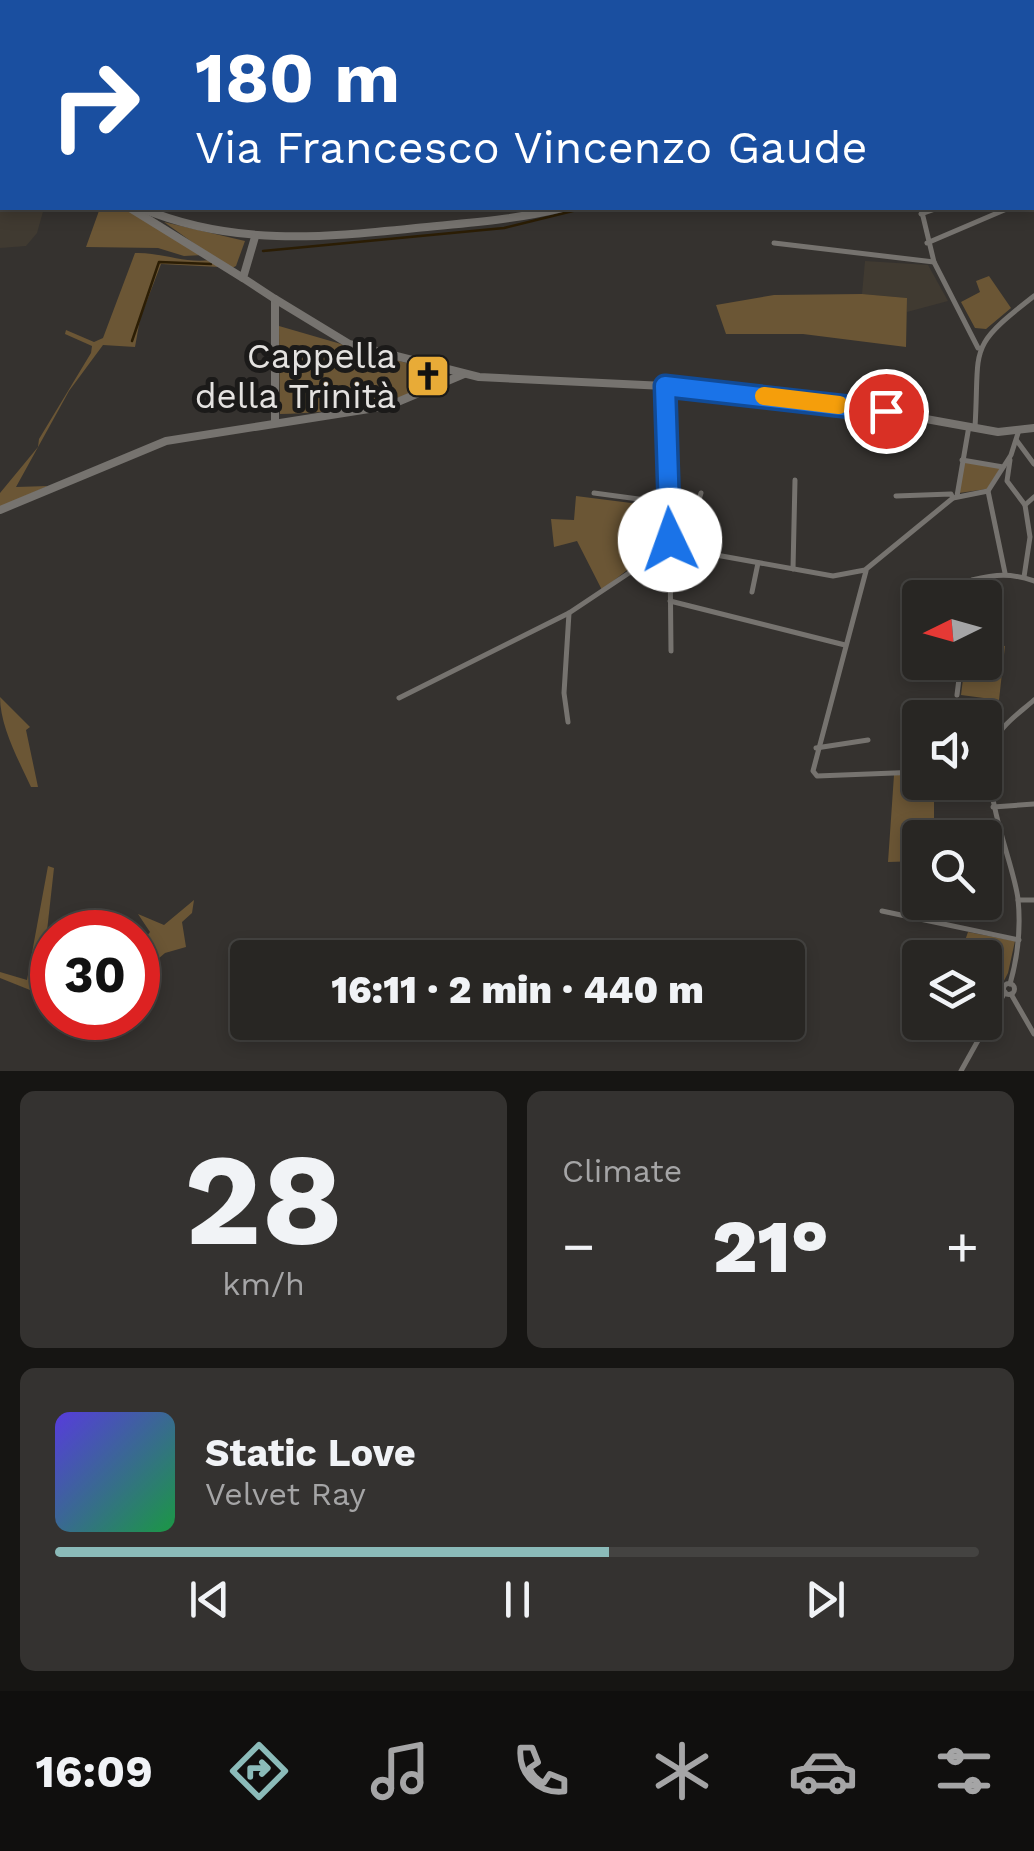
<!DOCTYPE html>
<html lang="en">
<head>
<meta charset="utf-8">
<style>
  :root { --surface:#282623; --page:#343230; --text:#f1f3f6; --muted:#a5a5a6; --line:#444341; --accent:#8bbbb9 }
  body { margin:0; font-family:"Work Sans",sans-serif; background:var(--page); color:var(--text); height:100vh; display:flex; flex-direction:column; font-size:38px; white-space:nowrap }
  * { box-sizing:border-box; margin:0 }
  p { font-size:32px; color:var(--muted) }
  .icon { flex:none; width:55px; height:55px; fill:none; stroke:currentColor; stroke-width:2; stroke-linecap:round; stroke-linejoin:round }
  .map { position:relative; height:1071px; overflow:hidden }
  .panel { display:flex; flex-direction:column; gap:20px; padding:20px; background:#161513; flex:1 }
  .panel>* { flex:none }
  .top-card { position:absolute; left:0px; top:0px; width:1035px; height:210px; box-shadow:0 5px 15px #0003,0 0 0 2px var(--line); background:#1a4fa0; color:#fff; overflow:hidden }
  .needle { width:65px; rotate:265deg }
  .controls { position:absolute; left:902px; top:580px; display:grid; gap:20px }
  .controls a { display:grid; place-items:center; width:100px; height:100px; border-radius:10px; background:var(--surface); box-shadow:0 5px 15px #0003,0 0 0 2px var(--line); font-size:50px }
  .speed { position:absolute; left:30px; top:910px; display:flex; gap:20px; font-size:50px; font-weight:700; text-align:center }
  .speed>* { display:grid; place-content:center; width:130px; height:130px; border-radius:50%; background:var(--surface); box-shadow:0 5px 15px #0003,0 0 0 2px var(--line); line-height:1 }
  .speed .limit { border:15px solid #d22; background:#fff; color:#111 }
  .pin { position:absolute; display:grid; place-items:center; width:85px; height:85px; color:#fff; margin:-42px; border:5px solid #fff; border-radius:50%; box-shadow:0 2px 10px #0007 }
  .me { position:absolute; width:110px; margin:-55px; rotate:357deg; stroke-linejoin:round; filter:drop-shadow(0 0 8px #0008) }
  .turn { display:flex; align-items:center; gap:35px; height:210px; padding:0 30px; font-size:45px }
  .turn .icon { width:130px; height:130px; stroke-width:2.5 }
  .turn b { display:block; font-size:70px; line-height:85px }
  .big { font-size:75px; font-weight:800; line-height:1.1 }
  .panel .tile { flex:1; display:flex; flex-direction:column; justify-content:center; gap:15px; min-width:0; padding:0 35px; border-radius:15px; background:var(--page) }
  .panel .dial { align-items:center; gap:0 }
  .dial b { font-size:130px; line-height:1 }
  .song { display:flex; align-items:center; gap:30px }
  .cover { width:120px; height:120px; border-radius:15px; background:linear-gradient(135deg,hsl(250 70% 55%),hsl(140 70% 35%)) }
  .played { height:10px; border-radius:5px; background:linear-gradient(90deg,var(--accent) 60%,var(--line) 60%) }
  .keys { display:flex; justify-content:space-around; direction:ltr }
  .heat { display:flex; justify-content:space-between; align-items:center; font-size:55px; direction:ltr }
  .panel .tiles { flex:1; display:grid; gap:20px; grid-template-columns:1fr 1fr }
  .tile:last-child { grid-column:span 2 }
  .trip { position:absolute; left:230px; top:940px; width:575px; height:100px; border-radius:10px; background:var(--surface); box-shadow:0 5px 15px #0003,0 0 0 2px var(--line); font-weight:800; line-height:100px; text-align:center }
  .tabs { display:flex; height:160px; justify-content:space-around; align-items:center; background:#100f0e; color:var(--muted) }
  .tabs .icon { width:70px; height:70px }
  .tabs .on { color:var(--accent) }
  .tabs b { font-size:45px; color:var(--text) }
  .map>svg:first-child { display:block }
  .built { fill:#403a31 }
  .green { fill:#6b5635 }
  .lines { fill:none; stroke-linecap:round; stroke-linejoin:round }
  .stream { stroke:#2b1d04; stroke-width:2.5 }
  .street { stroke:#76736f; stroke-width:5 }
  .secondary { stroke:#76736f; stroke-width:8 }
  .route-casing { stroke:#114b97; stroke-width:25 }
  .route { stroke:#1a73e8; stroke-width:18 }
  .slow { stroke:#f59e0b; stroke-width:18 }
  .labels { text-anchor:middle; stroke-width:10; stroke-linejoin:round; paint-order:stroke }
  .poi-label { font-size:35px; fill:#e4e2e0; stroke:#1b1a19; text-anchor:end }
</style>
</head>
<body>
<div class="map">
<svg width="1034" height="1071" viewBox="0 0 1034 1071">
  <rect width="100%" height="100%" fill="#35322f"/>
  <g class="built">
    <polygon points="476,0 733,0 734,2 476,2"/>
    <polygon points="0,129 2,208 44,208 37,233 26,246 0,248"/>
    <polygon points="865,261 928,265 948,301 907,312 907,298 862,294"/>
  </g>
  <g class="green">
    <polygon points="100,208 124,208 203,255 184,256 158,248 86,247"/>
    <polygon points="164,222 245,241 236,266 230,269"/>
    <path d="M135,253C162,252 184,264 211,260L219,267L161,264L140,319L135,347L103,345L69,391L16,487L48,486L0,507V493L38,447L39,439L91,353L92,346L65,334L66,330L94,342L103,338Z"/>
    <polygon points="989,276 1011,308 986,329 975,328 961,302 980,292 976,281"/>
    <polygon points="862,294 907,298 906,347 803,334 726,334 716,305 774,295"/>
    <path d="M279,326L434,371L432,386C382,406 333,413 280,414Z"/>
    <polygon points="963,461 1001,467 987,489 959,493"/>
    <polygon points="576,496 639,504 635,543 656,547 602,590 577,541 554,547 551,519 574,520"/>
    <polygon points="985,643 1005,646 999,700 961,695 965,663 985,662"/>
    <path d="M0,697L30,727L26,730L38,787H31C18,759 0,726 0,697Z"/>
    <polygon points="920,774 920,782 934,783 934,837 920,838 920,861 888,862 894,775"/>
    <polygon points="48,866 54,868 40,994 0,978 0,972 27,980"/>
    <polygon points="194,900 192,913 182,922 186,947 165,953 138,976 138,948 150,932 138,914 164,925"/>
    <polygon points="968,932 1015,941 1008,973 991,1006 985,1005 985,958 959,958"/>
    <polygon points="908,949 954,957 920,958 920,1022 943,1023 941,1033 901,1026"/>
  </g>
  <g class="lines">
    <g class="stream">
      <polyline points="992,2 998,0"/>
      <polyline points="1032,83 1034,81"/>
      <polyline points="1032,112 1034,113"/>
      <polyline points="263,251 504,228 585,208"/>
      <polyline points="132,341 159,262 211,264"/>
    </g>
    <g class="street">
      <polyline points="735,0 736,2"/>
      <polyline points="1032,169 1034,168"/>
      <polyline points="921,208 934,262 978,348"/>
      <polyline points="921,214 938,208"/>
      <polyline points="774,243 934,262"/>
      <polyline points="927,243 1009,208"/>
      <polyline points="665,386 670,540"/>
      <path d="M975,427C980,345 966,349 1034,296"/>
      <polyline points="1017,441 1034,464"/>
      <polyline points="962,460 1003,467"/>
      <polyline points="1010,460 1007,481 1025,505"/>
      <polyline points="988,491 1005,573"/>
      <polyline points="594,493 668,503"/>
      <polyline points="896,496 951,494 953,498"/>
      <polyline points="957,496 969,426"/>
      <circle cx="671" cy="547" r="6"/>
      <polyline points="677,548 833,576 865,570 953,498 988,491 1011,455 1019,430"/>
      <polyline points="684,549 701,493"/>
      <polyline points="670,553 671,651"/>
      <polyline points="793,569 795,480"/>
      <polyline points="866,571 813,771 817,776 920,772"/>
      <polyline points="1024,577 1030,537 1025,505 1034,497"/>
      <polyline points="752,592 758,563"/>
      <path d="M969,598L972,580C996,574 1011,573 1034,581"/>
      <polyline points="670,601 845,645"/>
      <polyline points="957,695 961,662"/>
      <polyline points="399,698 569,613 665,549"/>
      <polyline points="969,711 992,713 998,736"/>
      <polyline points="568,722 564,693 569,613"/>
      <polyline points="816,748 868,740"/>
      <polyline points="993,807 1034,804"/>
      <polyline points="1018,900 1034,900"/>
      <polyline points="882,911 1019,940"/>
      <circle cx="1009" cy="989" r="5.5"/>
      <path d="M1010,984C1018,956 1021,928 1018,899C1013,857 971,773 1000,732C1008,720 1023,710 1034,700"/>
      <polyline points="1011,994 1034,1034"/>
      <polyline points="961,1071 1005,992"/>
    </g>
    <g class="secondary">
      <polyline points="980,2 986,0"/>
      <polyline points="0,121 2,123"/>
      <polyline points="130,208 243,278"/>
      <path d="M141,208C232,246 320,238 416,228C465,223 514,220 562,208"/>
      <polyline points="255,237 243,278 275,299 275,422"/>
      <polyline points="275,299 349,344 479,377 665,386 865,408 998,432 1034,428"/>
      <polyline points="0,510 166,441 388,406 464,374"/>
    </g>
  </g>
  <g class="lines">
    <defs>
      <polyline id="route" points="670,540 665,386 886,411"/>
    </defs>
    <use href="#route" class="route-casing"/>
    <use href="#route" class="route"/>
    <polyline class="slow" points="764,396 839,405"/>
  </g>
  <defs>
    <symbol id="church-square" viewBox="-11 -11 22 22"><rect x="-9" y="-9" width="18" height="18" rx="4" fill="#e8ab37" stroke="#1b1a19"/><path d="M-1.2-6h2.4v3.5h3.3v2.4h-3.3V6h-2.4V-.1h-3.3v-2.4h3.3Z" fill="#111"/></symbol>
  </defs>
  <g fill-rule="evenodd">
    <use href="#church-square" x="403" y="351" width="50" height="50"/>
  </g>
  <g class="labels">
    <g class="poi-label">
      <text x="396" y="368">Cappella<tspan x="396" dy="40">della Trinità</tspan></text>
    </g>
  </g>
</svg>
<div class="controls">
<a><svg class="needle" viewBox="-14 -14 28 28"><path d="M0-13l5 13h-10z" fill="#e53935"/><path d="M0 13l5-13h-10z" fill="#a5a5a6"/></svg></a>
<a><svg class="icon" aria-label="sound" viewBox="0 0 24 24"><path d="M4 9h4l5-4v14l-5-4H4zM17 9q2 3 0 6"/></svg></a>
<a><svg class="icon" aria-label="search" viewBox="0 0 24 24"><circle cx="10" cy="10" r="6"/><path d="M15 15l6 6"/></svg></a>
<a><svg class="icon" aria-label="layers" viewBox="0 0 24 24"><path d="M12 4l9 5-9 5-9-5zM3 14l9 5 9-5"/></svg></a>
</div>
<div class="speed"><div class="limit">30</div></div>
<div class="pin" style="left:886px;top:411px;background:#d93025"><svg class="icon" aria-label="arrive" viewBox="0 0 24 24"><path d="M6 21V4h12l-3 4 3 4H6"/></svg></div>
<svg class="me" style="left:670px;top:540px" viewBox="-20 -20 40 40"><circle r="19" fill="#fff"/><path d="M0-13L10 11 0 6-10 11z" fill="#1a73e8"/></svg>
<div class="trip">16:11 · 2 min · 440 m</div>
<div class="top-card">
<div class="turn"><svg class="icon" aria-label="right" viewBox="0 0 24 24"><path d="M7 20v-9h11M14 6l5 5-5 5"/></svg><div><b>180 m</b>Via Francesco Vincenzo Gaude</div></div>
</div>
</div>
<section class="panel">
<div class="tiles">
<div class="tile dial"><b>28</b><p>km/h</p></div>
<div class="tile"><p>Climate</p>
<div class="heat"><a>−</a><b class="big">21°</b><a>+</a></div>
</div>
<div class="tile">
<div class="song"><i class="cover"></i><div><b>Static Love</b><p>Velvet Ray</p></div></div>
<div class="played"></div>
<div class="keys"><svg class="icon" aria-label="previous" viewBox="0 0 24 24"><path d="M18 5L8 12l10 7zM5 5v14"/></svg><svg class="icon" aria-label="pause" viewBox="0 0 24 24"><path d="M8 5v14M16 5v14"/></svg><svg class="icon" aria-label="next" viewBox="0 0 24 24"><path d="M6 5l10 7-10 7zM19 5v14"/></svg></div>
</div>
</div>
</section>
<nav class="tabs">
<b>16:09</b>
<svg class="icon on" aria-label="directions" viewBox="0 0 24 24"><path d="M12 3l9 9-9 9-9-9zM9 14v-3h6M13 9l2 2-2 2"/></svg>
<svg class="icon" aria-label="music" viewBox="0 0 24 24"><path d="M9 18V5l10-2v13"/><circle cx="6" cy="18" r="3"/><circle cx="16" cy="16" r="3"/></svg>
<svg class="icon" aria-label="phone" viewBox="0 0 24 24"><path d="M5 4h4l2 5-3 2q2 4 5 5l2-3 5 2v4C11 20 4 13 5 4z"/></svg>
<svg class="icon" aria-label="climate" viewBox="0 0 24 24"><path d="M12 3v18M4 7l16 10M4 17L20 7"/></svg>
<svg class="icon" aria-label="car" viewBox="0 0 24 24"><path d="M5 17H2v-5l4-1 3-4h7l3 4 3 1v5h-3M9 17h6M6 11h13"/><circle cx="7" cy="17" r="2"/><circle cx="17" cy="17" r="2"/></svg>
<svg class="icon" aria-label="filters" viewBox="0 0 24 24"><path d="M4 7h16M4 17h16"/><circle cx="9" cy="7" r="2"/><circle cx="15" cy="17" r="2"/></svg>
</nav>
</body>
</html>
